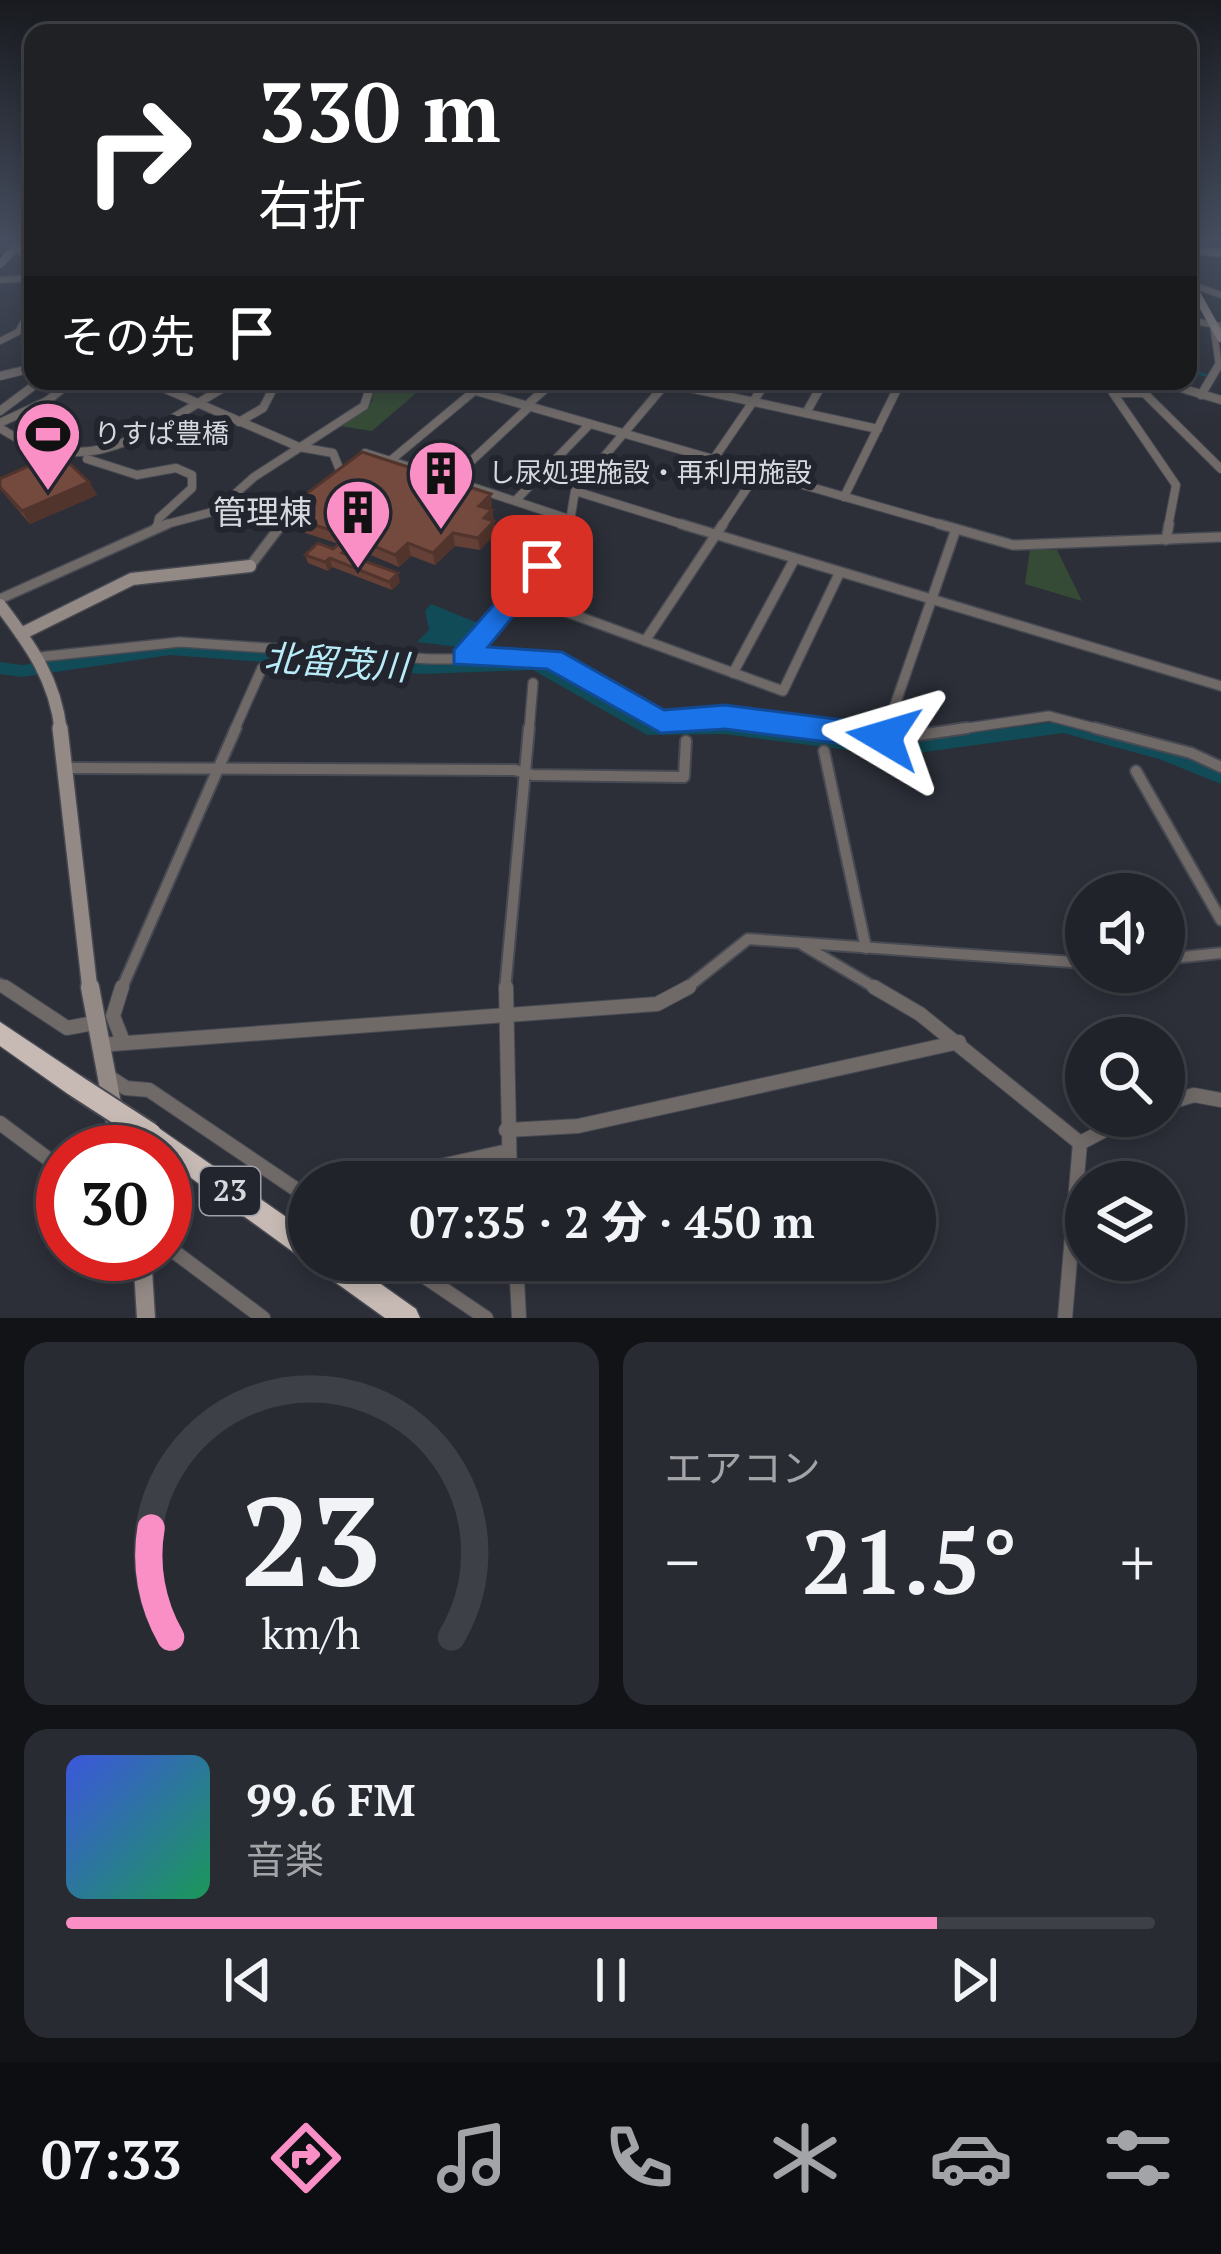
<!DOCTYPE html>
<html lang="ja">
<head>
<meta charset="utf-8">
<style>
  :root { --surface:#21232a; --page:#292b32; --text:#f1f3f6; --muted:#a2a4a8; --line:#3e4047; --accent:#fa8fc6 }
  body { margin:0; font-family:"PT Serif","Noto Sans JP",serif; background:var(--page); color:var(--text); height:100vh; display:flex; flex-direction:column; font-size:45px; white-space:nowrap }
  * { box-sizing:border-box; margin:0 }
  p { font-size:39px; color:var(--muted) }
  .icon { flex:none; width:66px; height:66px; fill:none; stroke:currentColor; stroke-width:2; stroke-linecap:round; stroke-linejoin:round }
  .map { position:relative; height:1318px; overflow:hidden }
  .panel { display:flex; flex-direction:column; gap:24px; padding:24px; background:#121317; flex:1 }
  .panel>* { flex:none }
  .guide { position:absolute; left:24px; top:24px; width:1173px; height:366px; border-radius:24px; box-shadow:0 6px 18px #0003,0 0 0 3px var(--line); background:#202124; color:#fff; overflow:hidden }
  .controls { position:absolute; left:1065px; top:873px; display:grid; gap:24px }
  .controls a { display:grid; place-items:center; width:120px; height:120px; border-radius:50%; background:var(--surface); box-shadow:0 6px 18px #0003,0 0 0 3px var(--line); font-size:60px }
  .speed { position:absolute; left:36px; top:1125px; display:flex; gap:24px; font-size:60px; font-weight:700; text-align:center }
  .speed>* { display:grid; place-content:center; width:156px; height:156px; border-radius:50%; background:var(--surface); box-shadow:0 6px 18px #0003,0 0 0 3px var(--line); line-height:1 }
  .speed .limit { border:18px solid #d22; background:#fff; color:#111 }
  .pin { position:absolute; display:grid; place-items:center; width:102px; height:102px; color:#fff; margin:-51px; border-radius:24px; box-shadow:0 6px 18px #0006 }
  .me { position:absolute; width:132px; margin:-66px; rotate:277deg; stroke-linejoin:round; filter:drop-shadow(0 0 9px #0008) }
  .turn { display:flex; align-items:center; gap:42px; height:252px; padding:0 36px; font-size:54px }
  .turn .icon { width:156px; height:156px; stroke-width:2.5 }
  .turn b { display:block; font-size:84px; line-height:102px }
  .then { display:flex; align-items:center; height:114px; padding:0 36px; background:#0003; gap:24px; font-size:45px }
  .big { font-size:90px; font-weight:800; line-height:1.1 }
  .panel .widget { flex:1; display:flex; flex-direction:column; justify-content:center; gap:18px; min-width:0; padding:0 42px; border-radius:24px; background:var(--page) }
  .panel .dial { align-items:center; gap:0 }
  .dial svg { height:312px; overflow:visible; fill:none; stroke:var(--line); stroke-width:7; stroke-linecap:round; text-anchor:middle }
  .dial text { fill:var(--text); stroke:none }
  .song { display:flex; align-items:center; gap:36px }
  .cover { width:144px; height:144px; border-radius:18px; background:linear-gradient(135deg,hsl(230 70% 55%),hsl(150 70% 35%)) }
  .played { height:12px; border-radius:6px; background:linear-gradient(90deg,var(--accent) 80%,var(--line) 80%) }
  .keys { display:flex; justify-content:space-around; direction:ltr }
  .heat { display:flex; justify-content:space-between; align-items:center; font-size:66px; direction:ltr }
  .panel .tiles { flex:1; display:grid; gap:24px; grid-template-columns:1fr 1fr }
  .widget:last-child { grid-column:span 2 }
  .trip { position:absolute; left:288px; top:1161px; width:648px; height:120px; border-radius:60px; background:var(--surface); box-shadow:0 6px 18px #0003,0 0 0 3px var(--line); font-weight:800; line-height:120px; text-align:center }
  .dock { display:flex; height:192px; justify-content:space-around; align-items:center; background:#0d0e11; color:var(--muted) }
  .dock .icon { width:84px; height:84px }
  .dock .selected { color:var(--accent) }
  .dock b { font-size:54px; color:var(--text) }
  .map>svg:first-child { display:block }
  .green { fill:#354b35 }
  .water { fill:#104b57 }
  .lines { fill:none; stroke-linecap:round; stroke-linejoin:round }
  .stream { stroke:#104b57; stroke-width:3 }
  .river { fill:#104b57; fill-rule:evenodd }
  .street-far4-casing { stroke:#474a53; stroke-width:8 }
  .street-far3-casing { stroke:#474a53; stroke-width:10 }
  .street-far2-casing { stroke:#474a53; stroke-width:12 }
  .street-far1-casing { stroke:#474a53; stroke-width:14 }
  .street-casing { stroke:#474a53; stroke-width:16 }
  .secondary-far3-casing { stroke:#474a53; stroke-width:9 }
  .secondary-far2-casing { stroke:#474a53; stroke-width:15 }
  .secondary-far1-casing { stroke:#474a53; stroke-width:18 }
  .secondary-casing { stroke:#474a53; stroke-width:21 }
  .highway-casing { stroke:#474a53; stroke-width:3 }
  .street-far4 { stroke:#6f6967; stroke-width:6 }
  .street-far3 { stroke:#6f6967; stroke-width:8 }
  .street-far2 { stroke:#6f6967; stroke-width:9 }
  .street-far1 { stroke:#6f6967; stroke-width:10 }
  .street { stroke:#6f6967; stroke-width:14 }
  .secondary-far3 { stroke:#938a86; stroke-width:8 }
  .secondary-far2 { stroke:#938a86; stroke-width:12 }
  .secondary-far1 { stroke:#938a86; stroke-width:15 }
  .secondary { stroke:#938a86; stroke-width:18 }
  .highway { fill:#c7bab4; fill-rule:evenodd }
  .highway-bridge-casing { stroke:#474a53; stroke-width:26; stroke-linecap:butt }
  .highway-bridge { stroke:#c7bab4; stroke-width:22 }
  .wall { fill:#644036 }
  .shaded-wall { fill:#51342c }
  .building { fill:#744a3f; stroke:#51342c; stroke-width:3 }
  .route { fill:#1a73e8; stroke:#114b97; stroke-width:3 }
  .labels { text-anchor:middle; stroke-width:12; stroke-linejoin:round; paint-order:stroke }
  .far-poi-label { font-size:27px; fill:#d6d8de; stroke:#22252e; text-anchor:start }
  .shield { fill:#22252e; stroke:#a0a2a9; stroke-width:3 }
  .shield-label { font-size:30px; font-weight:bold; fill:#d6d8de }
  .poi-label { font-size:33px; fill:#d6d8de; stroke:#22252e; text-anchor:end }
  .water-label { font-size:36px; font-style:italic; fill:#b9ecf9; stroke:#22252e }
</style>
</head>
<body>
<div class="map">
<svg width="1221" height="1318" viewBox="0 0 1221 1318">
  <rect width="100%" height="100%" fill="#2c2f38"/>
  <g class="green">
    <polygon points="364,381 430,381 372,431 340,426 372,402 374,390"/>
    <polygon points="1030,550 1057,550 1082,601 1025,584"/>
  </g>
  <polygon class="water" points="431,604 478,623 459,647 417,642 429,630 425,611"/>
  <g class="lines">
    <polyline class="stream" points="1188,370 1208,376"/>
    <polygon class="river" points="170,645 422,662 535,658 649,722 724,722 895,742 1063,721 1162,746 1221,770 1221,784 1159,759 1063,733 895,756 724,734 647,735 533,670 422,674 170,655 22,677 0,674 0,662 22,665"/>
    <defs>
      <g id="street-far4">
        <polyline points="16,248 33,261"/>
        <polyline points="1188,276 1188,298"/>
        <polyline points="0,280 33,278"/>
        <polyline points="1188,283 1221,295"/>
        <polyline points="1188,320 1221,326"/>
        <polyline points="1213,325 1219,366"/>
        <polyline points="0,341 18,332 33,305"/>
      </g>
      <g id="street-far3">
        <polyline points="0,376 33,368"/>
        <polyline points="147,381 299,447 333,453 341,473 336,476"/>
        <polyline points="441,381 950,527"/>
        <polyline points="623,381 660,390"/>
        <polyline points="1132,381 1221,469"/>
        <polyline points="1157,381 1221,400"/>
        <polyline points="667,383 878,429"/>
        <polyline points="1144,393 1113,393 1176,485 1168,527"/>
        <polyline points="1201,395 1220,363"/>
        <polyline points="525,407 554,381"/>
        <polyline points="528,408 451,480 572,520"/>
        <polyline points="0,411 40,381"/>
        <polyline points="806,413 824,381"/>
        <polyline points="239,422 263,408 277,381"/>
        <polyline points="0,423 47,401 72,381"/>
        <path d="M0,428C88,487 156,426 235,381"/>
        <polyline points="365,453 451,480"/>
        <polyline points="87,459 137,475 176,468 192,475 192,488 159,518 157,527"/>
        <polyline points="713,460 763,387 760,383"/>
        <polyline points="390,461 473,392"/>
        <polyline points="575,491 691,527"/>
        <polyline points="844,497 901,381"/>
        <polyline points="515,501 589,425"/>
        <polyline points="156,527 216,511 254,477 364,406 369,391 359,381"/>
        <polyline points="280,527 290,513"/>
        <polyline points="569,527 575,491 668,381"/>
        <polyline points="721,527 757,473"/>
      </g>
      <g id="street-far2">
        <polyline points="681,524 1221,686"/>
        <polyline points="939,524 1013,545 1221,537"/>
        <polyline points="1166,540 1169,524"/>
        <polyline points="250,566 282,524"/>
        <polyline points="517,594 783,691 839,574"/>
        <polyline points="0,599 167,524"/>
        <polyline points="645,641 723,524"/>
        <polyline points="39,657 180,642 429,659 552,659 661,722 725,717 839,731"/>
        <polyline points="464,657 567,537 569,524"/>
        <polyline points="733,673 794,560"/>
        <polyline points="234,731 262,668"/>
        <polyline points="529,731 533,683"/>
        <polyline points="886,731 956,529"/>
        <polyline points="947,731 1049,716 1106,731"/>
      </g>
      <g id="street-far1">
        <polyline points="815,728 898,738 967,728"/>
        <polyline points="1095,728 1191,753 1221,767"/>
        <polyline points="884,737 887,728"/>
        <polyline points="824,751 866,948"/>
        <polyline points="66,768 515,770 533,775 684,777 686,741"/>
        <polyline points="1136,771 1221,920"/>
        <polyline points="803,945 879,990"/>
        <polyline points="1164,959 1221,953"/>
        <polyline points="0,984 9,990"/>
        <polyline points="121,990 236,728"/>
        <polyline points="505,990 529,728"/>
        <polyline points="684,990 748,939 1086,963"/>
      </g>
      <g id="street">
        <polyline points="5,987 67,1028 94,1023"/>
        <polyline points="506,987 510,1182"/>
        <polyline points="874,987 920,1014 1080,1143"/>
        <polyline points="122,1039 113,1016 122,987"/>
        <polyline points="99,1045 657,1004 689,987"/>
        <polyline points="109,1077 126,1088 149,1090 309,1198"/>
        <polyline points="1164,1104 1194,1095 1221,1100"/>
        <polyline points="0,1123 63,1170"/>
        <polyline points="506,1130 578,1126 959,1042"/>
        <polyline points="1080,1143 1132,1116"/>
        <polyline points="368,1182 508,1151"/>
        <polyline points="165,1253 172,1250 263,1318"/>
        <polyline points="400,1260 486,1318"/>
        <polyline points="516,1260 519,1318"/>
        <polyline points="1065,1318 1080,1143"/>
      </g>
      <g id="secondary-far3">
        <polyline points="1188,250 1221,253"/>
        <polyline points="0,264 24,239"/>
        <polyline points="1192,286 1221,338"/>
      </g>
      <g id="secondary-far2">
        <path d="M0,605C31,646 55,679 61,731"/>
        <polyline points="21,634 132,579 250,566"/>
      </g>
      <polyline id="secondary-far1" points="60,728 90,990"/>
      <g id="secondary">
        <polyline points="90,987 121,1152"/>
        <polyline points="142,1254 146,1318"/>
      </g>
      <g id="highway">
        <polygon points="0,1022 84,1078 87,1086 84,1094 76,1097 68,1094 0,1046"/>
        <path d="M150,1122L309,1233L310,1260L300,1257L165,1159V1152C152,1152 143,1146 138,1134L142,1126Z"/>
        <polygon points="313,1260 347,1260 416,1309 420,1318 385,1318 317,1269"/>
      </g>
    </defs>
    <use href="#street-far4" class="street-far4-casing"/>
    <use href="#street-far3" class="street-far3-casing"/>
    <use href="#street-far2" class="street-far2-casing"/>
    <use href="#street-far1" class="street-far1-casing"/>
    <use href="#street" class="street-casing"/>
    <use href="#secondary-far3" class="secondary-far3-casing"/>
    <use href="#secondary-far2" class="secondary-far2-casing"/>
    <use href="#secondary-far1" class="secondary-far1-casing"/>
    <use href="#secondary" class="secondary-casing"/>
    <use href="#highway" class="highway-casing"/>
    <use href="#street-far4" class="street-far4"/>
    <use href="#street-far3" class="street-far3"/>
    <use href="#street-far2" class="street-far2"/>
    <use href="#street-far1" class="street-far1"/>
    <use href="#street" class="street"/>
    <use href="#secondary-far3" class="secondary-far3"/>
    <use href="#secondary-far2" class="secondary-far2"/>
    <use href="#secondary-far1" class="secondary-far1"/>
    <use href="#secondary" class="secondary"/>
    <use href="#highway" class="highway"/>
    <defs>
      <polyline id="highway-bridge" points="76,1086 150,1134"/>
    </defs>
    <use href="#highway-bridge" class="highway-bridge-casing"/>
    <use href="#highway-bridge" class="highway-bridge"/>
  </g>
  <g class="wall">
    <polygon points="0,479 89,482 97,495 30,524 0,489"/>
    <polygon points="492,507 490,509 492,510 496,533 480,550 455,546 435,565 411,556 399,567 368,554 364,542 373,534 363,530 348,541 356,552 351,556 400,582 392,590 332,567 328,571 308,563 305,555 333,549 339,544 290,528 285,516"/>
  </g>
  <g class="shaded-wall">
    <polygon points="89,482 97,495 30,524 22,511"/>
    <polygon points="491,494 492,507 481,519 479,506"/>
    <polygon points="492,510 496,533 480,550 478,538 484,518"/>
    <polygon points="359,518 363,530 344,545 340,533"/>
    <polygon points="453,533 455,546 435,565 433,553"/>
    <polygon points="353,543 356,552 344,561 342,553"/>
    <polygon points="408,543 411,556 399,567 395,555"/>
    <polygon points="330,558 332,567 328,571 325,562"/>
    <polygon points="398,573 400,582 392,590 389,582"/>
  </g>
  <g class="building">
    <polygon points="362,452 491,494 479,506 492,510 484,518 494,521 478,538 453,533 433,553 408,543 395,555 364,542 382,525 359,518 340,533 285,516 294,503"/>
    <polygon points="58,453 89,482 22,511 0,487 0,479"/>
    <polygon points="344,540 353,543 342,553 398,573 389,582 330,558 325,562 305,555 318,543 333,549"/>
  </g>
  <linearGradient id="sky" x2="0" y2="1"><stop stop-color="#181a1f"/><stop offset="0.57" stop-color="#454d5e"/><stop offset="1" stop-color="#454d5e" stop-opacity="0"/></linearGradient>
  <rect width="1221" height="423" fill="url(#sky)"/>
  <polygon class="route" points="542,557 554,566 488,647 562,652 664,710 725,705 884,725 899,737 895,746 884,749 725,729 661,733 547,669 454,664 454,650 533,560"/>
  <defs>
    <symbol id="stadium-pin" viewBox="-11 -11 22 30"><path d="M0 17L-7.5 6A9.5 9.5 0 1 1 7.5 6Z" fill="#fa8fc6" stroke="#22252e"/><path d="M0-5a6.5 5 0 1 0 0 10a6.5 5 0 1 0 0-10ZM-3.5-1.8h7v3.6h-7Z" fill="#111"/></symbol>
    <symbol id="building-pin" viewBox="-11 -11 22 30"><path d="M0 17L-7.5 6A9.5 9.5 0 1 1 7.5 6Z" fill="#fa8fc6" stroke="#22252e"/><path d="M-4-6H4V6H1V3H-1V6H-4ZM-2.5-4.3h1.7v1.8h-1.7ZM.8-4.3h1.7v1.8H.8ZM-2.5-1h1.7V.8h-1.7ZM.8-1h1.7V.8H.8Z" fill="#111"/></symbol>
  </defs>
  <g fill-rule="evenodd">
    <use href="#stadium-pin" x="10" y="396" width="76" height="104"/>
    <use href="#building-pin" x="403" y="435" width="76" height="104"/>
    <use href="#building-pin" x="320" y="474" width="76" height="104"/>
  </g>
  <g class="labels">
    <g class="far-poi-label">
      <text x="94" y="443">りすぱ豊橋</text>
      <text x="488" y="482">し尿処理施設・再利用施設</text>
    </g>
    <rect class="shield" x="200" y="1167" width="60" height="48" rx="9"/>
    <g class="shield-label">
      <text x="230" y="1201">23</text>
    </g>
    <g class="poi-label">
      <text x="312" y="524">管理棟</text>
    </g>
    <g class="water-label">
      <text transform="translate(336 662) rotate(4)" y="13">北留茂川</text>
    </g>
  </g>
</svg>
<div class="controls">
<a><svg class="icon" aria-label="sound" viewBox="0 0 24 24"><path d="M4 9h4l5-4v14l-5-4H4zM17 9q2 3 0 6"/></svg></a>
<a><svg class="icon" aria-label="search" viewBox="0 0 24 24"><circle cx="10" cy="10" r="6"/><path d="M15 15l6 6"/></svg></a>
<a><svg class="icon" aria-label="layers" viewBox="0 0 24 24"><path d="M12 4l9 5-9 5-9-5zM3 14l9 5 9-5"/></svg></a>
</div>
<div class="speed"><div class="limit">30</div></div>
<div class="pin" style="left:542px;top:566px;background:#d93025"><svg class="icon" aria-label="arrive" viewBox="0 0 24 24"><path d="M6 21V4h12l-3 4 3 4H6"/></svg></div>
<svg class="me" style="left:884px;top:737px" viewBox="-20 -20 40 40"><path d="M0-17L14 15 0 8-14 15z" fill="#1a73e8" stroke="#fff" stroke-width="4"/></svg>
<div class="trip">07:35 · 2 分 · 450 m</div>
<div class="guide">
<div class="turn"><svg class="icon" aria-label="right" viewBox="0 0 24 24"><path d="M7 20v-9h11M14 6l5 5-5 5"/></svg><div><b>330 m</b>右折</div></div>
<div class="then">その先<svg class="icon" aria-label="arrive" viewBox="0 0 24 24"><path d="M6 21V4h12l-3 4 3 4H6"/></svg></div>
</div>
</div>
<section class="panel">
<div class="tiles">
<div class="widget dial"><svg viewBox="0 0 100 80">
<path d="M14 69A42 42 0 1 1 86 69"/>
<path d="M14 69A42 42 0 0 1 9 41" stroke="#fa8fc6"/>
<text x="50" y="56" font-size="32" font-weight="700">23</text>
<text x="50" y="72" font-size="11">km/h</text>
</svg></div>
<div class="widget"><p>エアコン</p>
<div class="heat"><a>−</a><b class="big">21.5°</b><a>+</a></div>
</div>
<div class="widget">
<div class="song"><i class="cover"></i><div><b>99.6 FM</b><p>音楽</p></div></div>
<div class="played"></div>
<div class="keys"><svg class="icon" aria-label="previous" viewBox="0 0 24 24"><path d="M18 5L8 12l10 7zM5 5v14"/></svg><svg class="icon" aria-label="pause" viewBox="0 0 24 24"><path d="M8 5v14M16 5v14"/></svg><svg class="icon" aria-label="next" viewBox="0 0 24 24"><path d="M6 5l10 7-10 7zM19 5v14"/></svg></div>
</div>
</div>
</section>
<nav class="dock">
<b>07:33</b>
<svg class="icon selected" aria-label="directions" viewBox="0 0 24 24"><path d="M12 3l9 9-9 9-9-9zM9 14v-3h6M13 9l2 2-2 2"/></svg>
<svg class="icon" aria-label="music" viewBox="0 0 24 24"><path d="M9 18V5l10-2v13"/><circle cx="6" cy="18" r="3"/><circle cx="16" cy="16" r="3"/></svg>
<svg class="icon" aria-label="phone" viewBox="0 0 24 24"><path d="M5 4h4l2 5-3 2q2 4 5 5l2-3 5 2v4C11 20 4 13 5 4z"/></svg>
<svg class="icon" aria-label="climate" viewBox="0 0 24 24"><path d="M12 3v18M4 7l16 10M4 17L20 7"/></svg>
<svg class="icon" aria-label="car" viewBox="0 0 24 24"><path d="M5 17H2v-5l4-1 3-4h7l3 4 3 1v5h-3M9 17h6M6 11h13"/><circle cx="7" cy="17" r="2"/><circle cx="17" cy="17" r="2"/></svg>
<svg class="icon" aria-label="filters" viewBox="0 0 24 24"><path d="M4 7h16M4 17h16"/><circle cx="9" cy="7" r="2"/><circle cx="15" cy="17" r="2"/></svg>
</nav>
</body>
</html>
